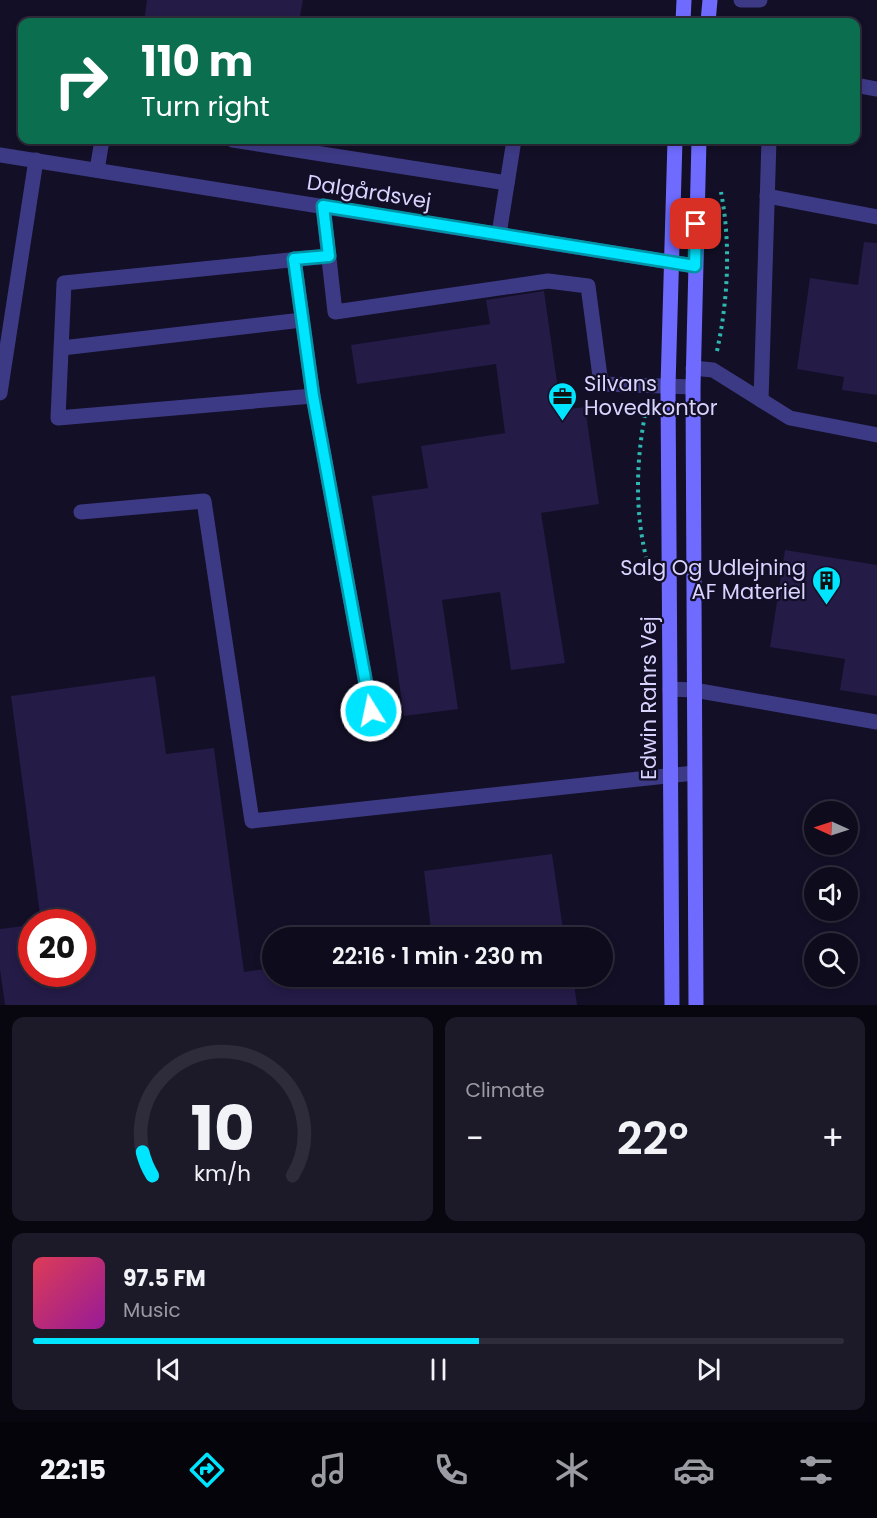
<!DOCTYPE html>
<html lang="en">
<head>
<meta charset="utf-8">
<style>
  :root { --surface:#0e0b1c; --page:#1c1929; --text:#f1f3f6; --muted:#9b9ba3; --line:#2e2b3b; --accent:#00e5ff }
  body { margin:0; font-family:Poppins,sans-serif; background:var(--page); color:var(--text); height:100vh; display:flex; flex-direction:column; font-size:22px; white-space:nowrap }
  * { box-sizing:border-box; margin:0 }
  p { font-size:20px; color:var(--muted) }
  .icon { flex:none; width:33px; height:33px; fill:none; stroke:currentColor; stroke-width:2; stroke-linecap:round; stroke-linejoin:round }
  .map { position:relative; height:1005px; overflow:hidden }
  .sheet { display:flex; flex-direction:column; gap:12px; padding:12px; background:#08060f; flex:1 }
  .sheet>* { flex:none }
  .top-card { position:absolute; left:18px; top:18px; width:842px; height:126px; border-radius:12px; box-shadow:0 3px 9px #0003,0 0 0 2px var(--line); background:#0b6e4f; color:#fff; overflow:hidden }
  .needle { width:39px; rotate:273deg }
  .tools { position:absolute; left:804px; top:801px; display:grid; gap:12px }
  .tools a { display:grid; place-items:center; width:54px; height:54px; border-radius:50%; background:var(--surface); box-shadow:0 3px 9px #0003,0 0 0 2px var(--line); font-size:30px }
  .speed { position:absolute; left:18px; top:909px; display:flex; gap:12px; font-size:30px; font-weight:700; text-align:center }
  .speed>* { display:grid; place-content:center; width:78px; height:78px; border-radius:50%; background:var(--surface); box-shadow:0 3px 9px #0003,0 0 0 2px var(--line); line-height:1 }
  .speed .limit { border:9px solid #d22; background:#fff; color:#111 }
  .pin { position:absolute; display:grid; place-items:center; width:51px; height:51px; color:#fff; margin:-26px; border-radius:12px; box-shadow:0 3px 9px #0006 }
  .me { position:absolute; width:66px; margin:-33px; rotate:350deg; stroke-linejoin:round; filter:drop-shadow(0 0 4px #0008) }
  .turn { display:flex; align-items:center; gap:21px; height:126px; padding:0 24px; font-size:27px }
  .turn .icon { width:78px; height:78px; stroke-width:2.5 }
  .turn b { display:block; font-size:42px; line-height:51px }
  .big { font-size:45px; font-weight:600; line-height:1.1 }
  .sheet .widget { flex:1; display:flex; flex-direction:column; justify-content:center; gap:9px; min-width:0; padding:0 21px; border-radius:12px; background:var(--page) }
  .sheet .dial { align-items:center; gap:0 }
  .dial svg { height:156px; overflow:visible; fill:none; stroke:var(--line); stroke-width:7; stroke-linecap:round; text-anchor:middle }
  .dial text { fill:var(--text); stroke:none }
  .song { display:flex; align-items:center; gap:18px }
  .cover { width:72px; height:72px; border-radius:9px; background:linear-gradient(135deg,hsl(350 70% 55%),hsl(300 70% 35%)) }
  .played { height:6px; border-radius:3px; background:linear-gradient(90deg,var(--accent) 55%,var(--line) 55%) }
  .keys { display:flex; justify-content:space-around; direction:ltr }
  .heat { display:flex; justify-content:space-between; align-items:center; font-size:33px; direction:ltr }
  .sheet .tiles { flex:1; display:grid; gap:12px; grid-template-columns:1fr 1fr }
  .widget:last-child { grid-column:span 2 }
  .trip { position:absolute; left:262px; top:927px; width:351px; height:60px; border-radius:30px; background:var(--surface); box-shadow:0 3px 9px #0003,0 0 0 2px var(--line); font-weight:600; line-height:60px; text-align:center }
  .dock { display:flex; height:96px; justify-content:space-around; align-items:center; background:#06040b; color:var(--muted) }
  .dock .icon { width:42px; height:42px }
  .dock .on { color:var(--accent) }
  .dock b { font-size:27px; color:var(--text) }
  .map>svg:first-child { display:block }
  .building { fill:#241b47 }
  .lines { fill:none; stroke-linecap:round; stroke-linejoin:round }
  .path { stroke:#2fb8b0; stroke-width:4; stroke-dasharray:3 4.5; stroke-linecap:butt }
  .lane { stroke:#3d3a85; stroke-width:15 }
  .street { stroke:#3d3a85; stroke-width:15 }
  .secondary { stroke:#6f6bff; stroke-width:15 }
  .route-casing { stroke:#0095a6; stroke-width:15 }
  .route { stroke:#00e5ff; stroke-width:10 }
  .labels { text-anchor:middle; stroke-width:4.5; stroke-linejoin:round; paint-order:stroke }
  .street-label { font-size:21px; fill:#d9d4ff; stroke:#130f26 }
  .poi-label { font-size:21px; fill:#d9d4ff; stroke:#130f26; text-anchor:start }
</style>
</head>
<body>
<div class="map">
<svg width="877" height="1005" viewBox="0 0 877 1005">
  <rect width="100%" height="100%" fill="#130f26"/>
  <g class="building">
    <polygon points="147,0 303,0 299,22 144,22"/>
    <polygon points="864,242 877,243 877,395 842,390 844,377 797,369 810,278 858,285"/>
    <polygon points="544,291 561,410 585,407 599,504 541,513 565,663 511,670 500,592 442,600 458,709 404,716 372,496 428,488 421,446 505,433 496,364 357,384 351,345 490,324 486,300"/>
    <polygon points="785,550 877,565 877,696 840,690 845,659 770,647"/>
    <polygon points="155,676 166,754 214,748 244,972 273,968 273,976 573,976 577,1005 5,1005 0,969 0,929 32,925 32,974 82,974 82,922 41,922 11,696"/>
    <polygon points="552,854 563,929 566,928 568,938 432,938 424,871"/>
  </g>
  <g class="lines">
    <g class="path">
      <path d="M717,351C728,300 731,244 721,192"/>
      <path d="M645,415C636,462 635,511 646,557"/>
    </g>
    <g class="lane">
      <polyline points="741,0 760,0"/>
      <polyline points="855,85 877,89"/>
      <polyline points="233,140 507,183"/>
      <polyline points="97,170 102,140"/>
      <polyline points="767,196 877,217"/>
      <polyline points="323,206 335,312 548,281 588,286 601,384 693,387"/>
      <polyline points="499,234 514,140"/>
      <polyline points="294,259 313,396 371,711"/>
      <polyline points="62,348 302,320"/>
      <polyline points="693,368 713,370 790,418 877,435"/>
      <polyline points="313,396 58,418 64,283 329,256"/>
      <polyline points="761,400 769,140"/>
      <polyline points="81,512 204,501 252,821 694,773"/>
      <polyline points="670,689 694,690 877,722"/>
    </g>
    <g class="street">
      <polyline points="0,155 695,266"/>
      <polyline points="0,393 36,160"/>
    </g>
    <g class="secondary">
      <polyline points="683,22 684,0"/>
      <polyline points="708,22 710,0"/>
      <polyline points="672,1005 668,386 675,140"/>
      <polyline points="696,1005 693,387 699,140"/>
    </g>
  </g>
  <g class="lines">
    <defs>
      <polyline id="route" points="371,711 313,396 294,259 329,256 323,206 695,266 696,224"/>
    </defs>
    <use href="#route" class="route-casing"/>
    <use href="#route" class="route"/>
  </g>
  <defs>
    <symbol id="office-pin" viewBox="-11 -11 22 30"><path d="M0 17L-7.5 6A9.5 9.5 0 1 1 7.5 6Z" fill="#00e5ff" stroke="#130f26"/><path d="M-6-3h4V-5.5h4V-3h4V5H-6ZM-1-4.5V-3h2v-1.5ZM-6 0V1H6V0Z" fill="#111"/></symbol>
    <symbol id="building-pin" viewBox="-11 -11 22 30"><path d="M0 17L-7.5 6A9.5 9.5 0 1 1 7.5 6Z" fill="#00e5ff" stroke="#130f26"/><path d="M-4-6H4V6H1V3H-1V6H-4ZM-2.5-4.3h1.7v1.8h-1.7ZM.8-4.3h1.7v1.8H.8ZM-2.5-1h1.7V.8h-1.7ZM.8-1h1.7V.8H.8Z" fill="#111"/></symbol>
  </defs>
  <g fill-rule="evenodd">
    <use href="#office-pin" x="546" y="380" width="33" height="45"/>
    <use href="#building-pin" x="810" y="564" width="33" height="45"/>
  </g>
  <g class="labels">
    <g class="street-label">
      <text transform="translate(369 192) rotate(9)" y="7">Dalgårdsvej</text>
      <text transform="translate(649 698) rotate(-90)" y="7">Edwin Rahrs Vej</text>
    </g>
    <g class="poi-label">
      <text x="584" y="391">Silvans<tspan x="584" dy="24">Hovedkontor</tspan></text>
      <text x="806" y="575" text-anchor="end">Salg Og Udlejning<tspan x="806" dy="24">AF Materiel</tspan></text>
    </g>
  </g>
</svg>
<div class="tools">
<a><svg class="needle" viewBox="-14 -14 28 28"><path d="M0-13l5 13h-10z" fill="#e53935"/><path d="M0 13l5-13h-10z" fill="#9b9ba3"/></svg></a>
<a><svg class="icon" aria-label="sound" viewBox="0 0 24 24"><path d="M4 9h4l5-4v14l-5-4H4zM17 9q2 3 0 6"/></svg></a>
<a><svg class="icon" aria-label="search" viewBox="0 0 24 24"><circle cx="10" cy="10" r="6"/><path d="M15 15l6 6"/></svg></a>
</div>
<div class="speed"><div class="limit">20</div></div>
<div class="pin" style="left:696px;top:224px;background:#d93025"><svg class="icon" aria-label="arrive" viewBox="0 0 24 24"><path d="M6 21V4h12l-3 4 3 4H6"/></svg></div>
<svg class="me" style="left:371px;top:711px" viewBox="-20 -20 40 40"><circle r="17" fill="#00e5ff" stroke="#fff" stroke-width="3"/><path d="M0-11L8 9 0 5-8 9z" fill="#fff"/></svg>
<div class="trip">22:16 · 1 min · 230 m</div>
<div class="top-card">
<div class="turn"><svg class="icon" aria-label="right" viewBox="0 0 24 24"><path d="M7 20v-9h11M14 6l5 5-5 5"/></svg><div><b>110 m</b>Turn right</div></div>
</div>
</div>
<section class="sheet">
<div class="tiles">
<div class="widget dial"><svg viewBox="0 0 100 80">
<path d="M14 69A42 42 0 1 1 86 69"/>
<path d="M14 69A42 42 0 0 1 9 57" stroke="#00e5ff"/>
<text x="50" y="56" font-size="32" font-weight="700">10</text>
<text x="50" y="72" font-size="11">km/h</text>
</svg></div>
<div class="widget"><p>Climate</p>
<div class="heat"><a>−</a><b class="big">22°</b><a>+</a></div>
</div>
<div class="widget">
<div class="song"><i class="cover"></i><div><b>97.5 FM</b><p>Music</p></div></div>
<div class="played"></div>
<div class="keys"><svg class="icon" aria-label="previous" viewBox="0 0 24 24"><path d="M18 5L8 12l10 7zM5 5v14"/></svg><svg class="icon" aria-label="pause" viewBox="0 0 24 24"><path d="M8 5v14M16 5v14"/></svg><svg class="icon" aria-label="next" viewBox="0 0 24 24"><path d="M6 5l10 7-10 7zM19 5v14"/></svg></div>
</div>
</div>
</section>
<nav class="dock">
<b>22:15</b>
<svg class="icon on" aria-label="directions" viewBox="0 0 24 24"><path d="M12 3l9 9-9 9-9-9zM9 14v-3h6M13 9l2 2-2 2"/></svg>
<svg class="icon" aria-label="music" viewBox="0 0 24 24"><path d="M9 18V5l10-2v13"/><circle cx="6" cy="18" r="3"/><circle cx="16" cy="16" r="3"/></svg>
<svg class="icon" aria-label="phone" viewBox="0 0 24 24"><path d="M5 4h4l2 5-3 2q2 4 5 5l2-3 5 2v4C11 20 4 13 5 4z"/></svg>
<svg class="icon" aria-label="climate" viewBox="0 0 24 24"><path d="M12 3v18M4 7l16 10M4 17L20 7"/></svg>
<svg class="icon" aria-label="car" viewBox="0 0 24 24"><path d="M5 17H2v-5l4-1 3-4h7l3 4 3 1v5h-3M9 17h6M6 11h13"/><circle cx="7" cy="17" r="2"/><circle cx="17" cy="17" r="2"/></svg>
<svg class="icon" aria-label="filters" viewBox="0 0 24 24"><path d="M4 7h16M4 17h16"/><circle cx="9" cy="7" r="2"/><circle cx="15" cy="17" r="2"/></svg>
</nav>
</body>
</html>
